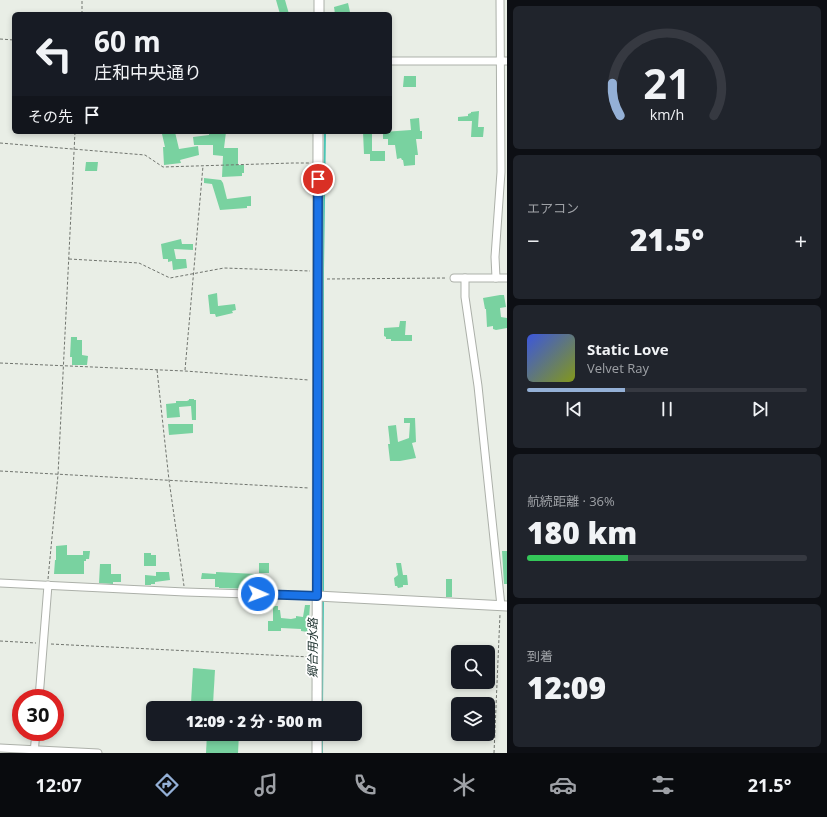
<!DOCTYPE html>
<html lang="ja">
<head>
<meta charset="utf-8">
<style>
  :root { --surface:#171b24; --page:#20242c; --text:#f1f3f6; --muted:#9ea1a6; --line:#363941; --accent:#94b0d6 }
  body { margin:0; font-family:"Open Sans","Noto Sans JP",sans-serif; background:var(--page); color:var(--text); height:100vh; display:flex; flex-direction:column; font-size:15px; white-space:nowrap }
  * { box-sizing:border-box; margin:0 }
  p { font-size:13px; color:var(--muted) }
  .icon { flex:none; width:22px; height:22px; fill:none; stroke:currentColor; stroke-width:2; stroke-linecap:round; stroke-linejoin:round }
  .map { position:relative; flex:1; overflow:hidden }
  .details { display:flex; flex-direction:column; gap:6px; padding:6px; background:#0d0f14; width:320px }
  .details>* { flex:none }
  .hud { position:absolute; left:12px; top:12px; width:380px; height:122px; border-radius:6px; box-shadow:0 2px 6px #0003; background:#171b24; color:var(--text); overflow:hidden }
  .tools { position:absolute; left:451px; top:645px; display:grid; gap:8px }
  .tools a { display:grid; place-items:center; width:44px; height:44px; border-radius:6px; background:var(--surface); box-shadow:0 2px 6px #0003; font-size:20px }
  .speed { position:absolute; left:12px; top:689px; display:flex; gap:8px; font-size:20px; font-weight:700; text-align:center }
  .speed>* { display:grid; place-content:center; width:52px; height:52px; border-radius:50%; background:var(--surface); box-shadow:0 2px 6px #0003; line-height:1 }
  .speed .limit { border:6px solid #d22; background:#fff; color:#111 }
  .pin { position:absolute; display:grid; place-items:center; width:34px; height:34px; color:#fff; margin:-17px; border:2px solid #fff; border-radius:50%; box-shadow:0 1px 4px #0007 }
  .me { position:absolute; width:44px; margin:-22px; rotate:92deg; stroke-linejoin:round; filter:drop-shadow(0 0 3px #0008) }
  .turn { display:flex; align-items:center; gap:14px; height:84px; padding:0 16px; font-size:18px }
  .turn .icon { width:52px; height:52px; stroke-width:2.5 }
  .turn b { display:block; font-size:28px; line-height:34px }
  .then { display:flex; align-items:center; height:38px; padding:0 16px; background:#0003; gap:8px; font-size:15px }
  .big { font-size:30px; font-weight:800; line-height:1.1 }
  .details .widget { flex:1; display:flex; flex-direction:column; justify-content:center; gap:6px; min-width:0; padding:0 14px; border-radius:6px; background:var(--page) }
  .details .dial { align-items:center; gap:0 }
  .dial svg { height:104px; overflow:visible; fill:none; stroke:var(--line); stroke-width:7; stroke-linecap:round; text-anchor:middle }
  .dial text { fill:var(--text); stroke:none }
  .song { display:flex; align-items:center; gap:12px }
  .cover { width:48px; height:48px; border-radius:6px; background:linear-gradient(135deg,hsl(230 70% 55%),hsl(70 70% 35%)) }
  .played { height:4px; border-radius:2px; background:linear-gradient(90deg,var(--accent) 35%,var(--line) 35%) }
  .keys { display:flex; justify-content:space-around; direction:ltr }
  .heat { display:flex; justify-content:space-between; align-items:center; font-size:22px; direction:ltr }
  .charge { height:6px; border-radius:3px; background:linear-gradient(90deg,#34c759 36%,var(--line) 0) }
  .trip { position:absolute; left:146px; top:701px; width:216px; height:40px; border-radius:6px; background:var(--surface); box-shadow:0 2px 6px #0003; font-weight:800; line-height:40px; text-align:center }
  .dock { display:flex; height:64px; justify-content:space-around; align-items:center; background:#090b0e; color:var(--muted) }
  .dock .icon { width:28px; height:28px }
  .dock .selected { color:var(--accent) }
  .dock b { font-size:18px; color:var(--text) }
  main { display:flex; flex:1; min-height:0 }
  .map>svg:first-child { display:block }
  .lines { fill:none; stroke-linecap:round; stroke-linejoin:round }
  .stream { stroke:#49c6b5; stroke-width:2 }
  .building { fill:#79d2a0 }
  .minor-casing { stroke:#acb0a9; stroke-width:9 }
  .tertiary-casing { stroke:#acb0a9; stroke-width:11 }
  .path { stroke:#70746e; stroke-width:1; stroke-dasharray:3 2; stroke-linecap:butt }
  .minor { stroke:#fff; stroke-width:7 }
  .tertiary { stroke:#fff; stroke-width:9 }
  .route-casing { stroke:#114b97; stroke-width:10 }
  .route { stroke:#1a73e8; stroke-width:7 }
  .labels { text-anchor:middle; stroke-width:3.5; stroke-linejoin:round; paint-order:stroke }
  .water-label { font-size:12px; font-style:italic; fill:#1a2f2c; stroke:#fff }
</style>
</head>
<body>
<main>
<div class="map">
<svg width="507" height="753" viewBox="0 0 507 753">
  <rect width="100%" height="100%" fill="#e9eee6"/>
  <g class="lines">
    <g class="stream">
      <polyline points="323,593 323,268 325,132"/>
      <polyline points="322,708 323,599"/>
      <polyline points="322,734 322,753"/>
    </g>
  </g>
  <g class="building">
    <polygon points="276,0 285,0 289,14 280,14"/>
    <polygon points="348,3 350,12 335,14 334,7"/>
    <polygon points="404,76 416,76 416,87 403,87"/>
    <polygon points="479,111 478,127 484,127 483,137 471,137 472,121 458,121 458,117 468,116 468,114 471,113 471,112"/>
    <polygon points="419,118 420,131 422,131 422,139 416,139 418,155 415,155 415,165 404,166 403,160 402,160 401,158 397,159 395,145 388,145 388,139 383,139 383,132 411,130 410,119"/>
    <polygon points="164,132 175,132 179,149 198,146 199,155 180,160 181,163 164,165 163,147 165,147 162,134 164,134"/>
    <polygon points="209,132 226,132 224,148 238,148 238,165 244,165 244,173 242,173 242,176 222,177 223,156 213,155 213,145 194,145 193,137 209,135"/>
    <polygon points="363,132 372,132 372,151 385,151 385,161 370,161 370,154 364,154"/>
    <polygon points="86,162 98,162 97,171 85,171"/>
    <polygon points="204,178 221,180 223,183 227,199 251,196 251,206 247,206 247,208 220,210 212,184 204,183"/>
    <polygon points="181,239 182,244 193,244 193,250 174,249 176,259 186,259 187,268 173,270 172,261 168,262 168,259 163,259 161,244"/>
    <polygon points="217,293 218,306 235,304 236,310 232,311 233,313 216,317 215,314 210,314 208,295"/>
    <polygon points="500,295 504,295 506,307 500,308 501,317 507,318 507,328 496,330 493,329 493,326 487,327 486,309 485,309 483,298"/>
    <polygon points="400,321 406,321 405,335 412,335 412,341 391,341 391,339 386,339 386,337 384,336 384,328 399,327"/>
    <polygon points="71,337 77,337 77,340 82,340 82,355 88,356 87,365 72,365 72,357 70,357"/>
    <polygon points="189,399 194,399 194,400 196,400 196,420 192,420 191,406 179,407 180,417 167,418 166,404 176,403 176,401 187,401 189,400"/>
    <polygon points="404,418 415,418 416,442 412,443 416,458 400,461 390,461 388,444 390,444 388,426 396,425 398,442 409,438 410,423 404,423"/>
    <polygon points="168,424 193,424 193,433 169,435"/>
    <polygon points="67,545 67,555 83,555 83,551 90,551 89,559 86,559 86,561 84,561 84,574 54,574 55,560 56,560 56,546"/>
    <polygon points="502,551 507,551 507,584 504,584"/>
    <polygon points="144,553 151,553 151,555 156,555 156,566 144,566"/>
    <rect x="259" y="563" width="10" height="10"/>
    <polygon points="396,563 401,563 403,575 407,575 408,585 403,585 403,587 398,588 397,586 395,586 394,578 398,575"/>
    <polygon points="100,564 111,564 111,574 121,574 121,582 113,582 113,584 99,583"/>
    <polygon points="156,572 169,572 170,580 155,582 155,584 151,584 151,585 145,585 145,575 156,576"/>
    <polygon points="216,572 257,574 257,589 219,588 219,587 215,587 215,579 201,579 202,573 216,574"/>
    <rect x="446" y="579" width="6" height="18"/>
    <polygon points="305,605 310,605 308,632 301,631 301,629 281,628 281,631 268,631 268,621 273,621 273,606 278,606 278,610 280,610 281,618 291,619 296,618 296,616 303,617"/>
    <polygon points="193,668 215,670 213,704 191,703"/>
    <polygon points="207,734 239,734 238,753 206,753"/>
  </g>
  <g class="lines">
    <defs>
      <g id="minor">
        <polyline points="390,61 507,61"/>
        <polyline points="454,278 507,278"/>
        <polyline points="465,278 465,297 478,386 501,606"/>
        <polyline points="496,278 495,257 501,172 500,0"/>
        <polyline points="0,583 185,592 317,596"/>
        <polyline points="39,698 48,585"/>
        <polyline points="0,748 98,753"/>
        <polyline points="34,753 36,732"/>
      </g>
      <g id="tertiary">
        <polyline points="319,14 319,0"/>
        <polyline points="317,596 507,606"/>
        <polyline points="317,708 318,132"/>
        <polyline points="317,753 317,734"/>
      </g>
    </defs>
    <use href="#minor" class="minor-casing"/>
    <use href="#tertiary" class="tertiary-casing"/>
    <g class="path">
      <polyline points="82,14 82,0"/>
      <polyline points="0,39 14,40"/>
      <polyline points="0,143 145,155 163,167 293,163 310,163"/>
      <polyline points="69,259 139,263 170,278 224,268 310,271"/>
      <polyline points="327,279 447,278"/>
      <polyline points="0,363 185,371 309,380"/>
      <polyline points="157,370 169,480 184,586"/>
      <polyline points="185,370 203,166"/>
      <polyline points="0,471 309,488"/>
      <polyline points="48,579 58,475 75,132"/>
      <polyline points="0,641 36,643"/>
      <polyline points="51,644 310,657"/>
      <polyline points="494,753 500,614"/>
    </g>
    <use href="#minor" class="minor"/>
    <use href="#tertiary" class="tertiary"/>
  </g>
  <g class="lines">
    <defs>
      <polyline id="route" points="258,594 317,596 318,179"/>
    </defs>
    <use href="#route" class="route-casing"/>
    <use href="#route" class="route"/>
  </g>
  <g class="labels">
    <g class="water-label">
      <text transform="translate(313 648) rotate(-90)" y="4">郷台用水路</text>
    </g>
  </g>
</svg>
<div class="tools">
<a><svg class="icon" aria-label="search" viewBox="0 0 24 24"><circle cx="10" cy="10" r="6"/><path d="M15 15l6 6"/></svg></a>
<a><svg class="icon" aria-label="layers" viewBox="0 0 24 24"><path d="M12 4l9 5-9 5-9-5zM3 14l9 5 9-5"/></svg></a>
</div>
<div class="speed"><div class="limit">30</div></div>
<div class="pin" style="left:318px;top:179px;background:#d93025"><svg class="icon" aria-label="arrive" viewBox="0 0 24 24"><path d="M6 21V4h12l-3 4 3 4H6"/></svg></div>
<svg class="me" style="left:258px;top:594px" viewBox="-20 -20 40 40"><circle r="17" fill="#1a73e8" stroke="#fff" stroke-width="3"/><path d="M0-11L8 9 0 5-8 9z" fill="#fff"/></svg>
<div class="trip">12:09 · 2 分 · 500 m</div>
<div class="hud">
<div class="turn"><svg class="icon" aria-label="left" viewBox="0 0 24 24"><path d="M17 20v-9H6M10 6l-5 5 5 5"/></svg><div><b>60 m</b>庄和中央通り</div></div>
<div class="then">その先<svg class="icon" aria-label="arrive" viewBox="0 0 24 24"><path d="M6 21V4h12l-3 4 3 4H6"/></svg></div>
</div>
</div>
<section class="details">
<div class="widget dial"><svg viewBox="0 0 100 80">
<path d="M14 69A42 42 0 1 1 86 69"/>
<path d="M14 69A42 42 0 0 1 8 44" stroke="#94b0d6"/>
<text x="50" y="56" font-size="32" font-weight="700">21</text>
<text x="50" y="72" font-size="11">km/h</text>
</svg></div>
<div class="widget"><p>エアコン</p>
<div class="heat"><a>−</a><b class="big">21.5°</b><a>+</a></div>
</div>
<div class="widget">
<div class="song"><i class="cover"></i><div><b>Static Love</b><p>Velvet Ray</p></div></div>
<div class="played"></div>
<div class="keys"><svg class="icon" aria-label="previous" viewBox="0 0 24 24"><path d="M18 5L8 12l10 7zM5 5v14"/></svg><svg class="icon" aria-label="pause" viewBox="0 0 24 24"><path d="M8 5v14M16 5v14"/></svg><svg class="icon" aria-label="next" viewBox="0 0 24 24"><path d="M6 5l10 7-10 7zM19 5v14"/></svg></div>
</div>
<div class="widget"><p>航続距離 · 36%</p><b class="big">180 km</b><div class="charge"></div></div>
<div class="widget"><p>到着</p><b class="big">12:09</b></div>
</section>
</main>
<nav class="dock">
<b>12:07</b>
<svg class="icon selected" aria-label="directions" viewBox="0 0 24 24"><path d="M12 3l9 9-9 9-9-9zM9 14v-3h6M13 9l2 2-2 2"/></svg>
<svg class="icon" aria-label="music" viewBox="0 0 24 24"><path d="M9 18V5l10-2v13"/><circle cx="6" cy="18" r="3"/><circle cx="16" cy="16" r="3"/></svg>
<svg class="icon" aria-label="phone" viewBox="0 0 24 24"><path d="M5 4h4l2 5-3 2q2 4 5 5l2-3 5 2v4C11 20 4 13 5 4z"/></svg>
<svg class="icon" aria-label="climate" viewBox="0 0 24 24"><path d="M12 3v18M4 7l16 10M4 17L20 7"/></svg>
<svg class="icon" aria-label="car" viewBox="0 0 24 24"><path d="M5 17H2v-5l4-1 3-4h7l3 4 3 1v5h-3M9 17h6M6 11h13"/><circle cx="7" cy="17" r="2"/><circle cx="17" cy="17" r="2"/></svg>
<svg class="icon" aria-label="filters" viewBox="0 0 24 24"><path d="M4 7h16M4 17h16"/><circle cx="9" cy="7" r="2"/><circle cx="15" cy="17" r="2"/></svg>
<b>21.5°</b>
</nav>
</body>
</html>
